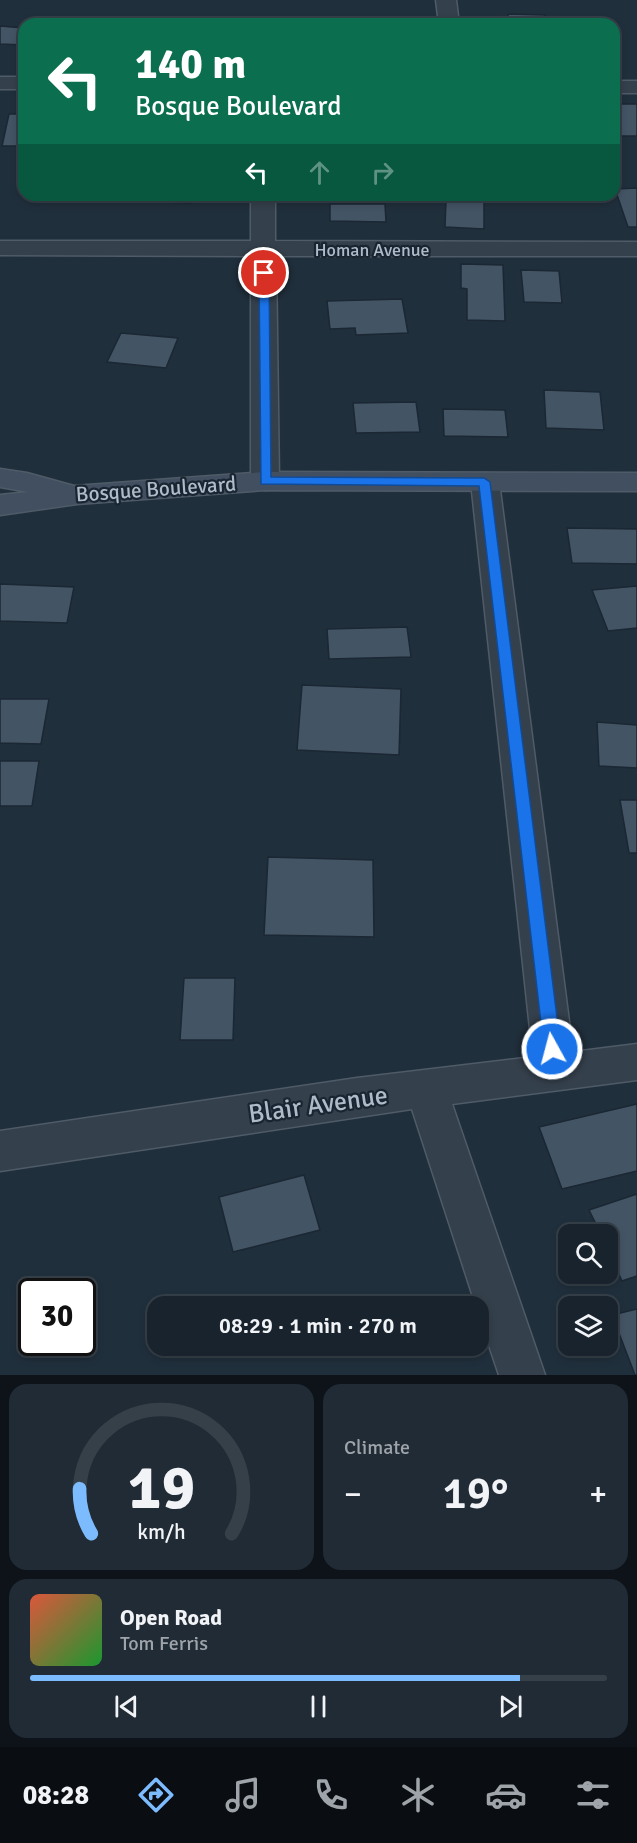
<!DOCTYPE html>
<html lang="en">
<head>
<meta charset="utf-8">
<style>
  :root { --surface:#18232d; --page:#212b35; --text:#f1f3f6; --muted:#9fa4aa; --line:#364049; --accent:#7dbbff }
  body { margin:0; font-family:Signika,sans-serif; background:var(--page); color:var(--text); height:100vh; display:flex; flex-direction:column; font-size:22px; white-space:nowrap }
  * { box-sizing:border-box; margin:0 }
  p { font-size:20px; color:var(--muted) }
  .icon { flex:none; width:33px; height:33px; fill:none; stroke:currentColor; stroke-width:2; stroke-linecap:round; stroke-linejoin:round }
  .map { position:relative; height:1375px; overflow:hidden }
  .side { display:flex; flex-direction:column; gap:9px; padding:9px; background:#0d1319; flex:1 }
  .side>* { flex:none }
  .banner { position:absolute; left:18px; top:18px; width:602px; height:183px; border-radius:18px; box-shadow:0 3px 9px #0003,0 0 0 2px var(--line); background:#0b6e4f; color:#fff; overflow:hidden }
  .tools { position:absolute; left:558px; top:1224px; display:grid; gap:12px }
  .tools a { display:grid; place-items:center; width:60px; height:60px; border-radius:12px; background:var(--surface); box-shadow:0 3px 9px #0003,0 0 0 2px var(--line); font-size:30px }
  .speed { position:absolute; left:18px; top:1278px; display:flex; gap:12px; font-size:30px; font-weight:700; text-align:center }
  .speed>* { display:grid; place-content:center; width:78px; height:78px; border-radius:50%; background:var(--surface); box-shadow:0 3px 9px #0003,0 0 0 2px var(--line); line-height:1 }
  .speed .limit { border:3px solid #111; border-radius:9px; background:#fff; color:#111 }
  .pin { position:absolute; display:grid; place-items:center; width:51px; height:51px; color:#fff; margin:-26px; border:3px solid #fff; border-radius:50%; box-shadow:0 2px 6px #0007 }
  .me { position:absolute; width:66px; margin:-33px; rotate:353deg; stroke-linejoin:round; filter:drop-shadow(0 0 4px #0008) }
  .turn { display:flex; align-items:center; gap:21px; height:126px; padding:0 18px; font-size:27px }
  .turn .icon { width:78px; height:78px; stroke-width:2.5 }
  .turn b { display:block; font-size:42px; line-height:51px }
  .lanes { display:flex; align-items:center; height:57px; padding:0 18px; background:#0003; justify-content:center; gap:30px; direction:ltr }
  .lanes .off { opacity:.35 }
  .big { font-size:45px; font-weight:600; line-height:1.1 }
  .side .card { flex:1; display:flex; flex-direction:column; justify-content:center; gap:9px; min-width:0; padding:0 21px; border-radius:18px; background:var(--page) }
  .side .dial { align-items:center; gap:0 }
  .dial svg { height:156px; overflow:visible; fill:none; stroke:var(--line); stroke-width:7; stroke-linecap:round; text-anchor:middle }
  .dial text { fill:var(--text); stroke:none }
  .song { display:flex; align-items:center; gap:18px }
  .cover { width:72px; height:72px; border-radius:9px; background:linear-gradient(135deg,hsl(10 70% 55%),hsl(130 70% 35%)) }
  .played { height:6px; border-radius:3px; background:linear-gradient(90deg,var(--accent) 85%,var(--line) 85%) }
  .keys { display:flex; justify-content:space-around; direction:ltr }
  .heat { display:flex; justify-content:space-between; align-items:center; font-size:33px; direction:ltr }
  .side .tiles { flex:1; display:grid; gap:9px; grid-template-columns:1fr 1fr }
  .card:last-child { grid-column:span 2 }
  .trip { position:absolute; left:147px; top:1296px; width:342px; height:60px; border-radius:18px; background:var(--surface); box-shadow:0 3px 9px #0003,0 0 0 2px var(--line); font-weight:600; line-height:60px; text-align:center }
  .menu { display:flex; height:96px; justify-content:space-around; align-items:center; background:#0a0e12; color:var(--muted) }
  .menu .icon { width:42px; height:42px }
  .menu .current { color:var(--accent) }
  .menu b { font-size:27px; color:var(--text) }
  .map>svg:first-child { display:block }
  .building { fill:#435464; stroke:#1b2733; stroke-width:1.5 }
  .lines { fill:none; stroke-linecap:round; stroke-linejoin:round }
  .minor-casing { stroke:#4f5b67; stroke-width:3 }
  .secondary-casing { stroke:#4f5b67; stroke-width:3 }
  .minor { fill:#34404c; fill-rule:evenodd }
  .secondary { fill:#414f60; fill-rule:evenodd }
  .route { fill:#1a73e8; stroke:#114b97; stroke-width:1.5 }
  .labels { text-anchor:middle; stroke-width:4.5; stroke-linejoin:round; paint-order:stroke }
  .far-street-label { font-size:18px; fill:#afbbc9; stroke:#192531 }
  .street-label { font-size:21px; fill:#afbbc9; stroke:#192531 }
  .near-street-label { font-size:26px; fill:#afbbc9; stroke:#192531 }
</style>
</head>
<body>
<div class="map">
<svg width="637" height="1375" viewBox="0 0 637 1375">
  <rect width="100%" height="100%" fill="#202f3c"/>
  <g class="building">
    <polygon points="508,14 545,15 545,24 508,24"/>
    <rect x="181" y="20" width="34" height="4"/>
    <polygon points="0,26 24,28 24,45 0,44"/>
    <rect x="614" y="104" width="23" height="32"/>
    <polygon points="9,114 24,114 24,146 2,146"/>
    <polygon points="637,188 637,227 628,227 615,189"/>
    <polygon points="138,195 194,195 192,203 136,201"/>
    <polygon points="446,200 484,202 484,229 445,227"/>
    <polygon points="330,204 385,204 386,222 330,221"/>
    <polygon points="461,264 503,265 505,321 467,320 467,289 461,288"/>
    <polygon points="521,270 559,271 562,303 524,302"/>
    <polygon points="402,299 408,333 356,335 355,328 330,329 327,301"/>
    <polygon points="121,333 178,338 166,368 107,362"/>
    <polygon points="544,390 600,392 604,430 546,428"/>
    <polygon points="416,402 420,432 356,433 353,403"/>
    <polygon points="443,409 505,410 508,437 444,436"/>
    <polygon points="567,528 637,529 637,564 572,563"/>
    <polygon points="0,584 74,587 67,623 0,621"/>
    <polygon points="637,586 637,628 608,631 592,590"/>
    <polygon points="407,627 411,657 329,659 327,629"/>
    <polygon points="302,685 401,689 399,755 297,750"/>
    <polygon points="0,699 49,699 41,744 0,743"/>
    <polygon points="597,722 637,725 637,768 599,766"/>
    <polygon points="0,761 39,761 32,806 0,806"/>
    <polygon points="620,800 637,800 637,853 629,853"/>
    <polygon points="268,857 373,860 374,937 264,935"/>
    <polygon points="184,978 235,978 233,1040 180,1040"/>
    <polygon points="637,1104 637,1171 562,1189 539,1127"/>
    <polygon points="304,1175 320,1230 233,1252 219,1197"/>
    <polygon points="637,1194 637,1276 622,1281 608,1250 608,1234 601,1234 589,1210"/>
    <polygon points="637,1309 637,1375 635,1375 612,1315"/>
  </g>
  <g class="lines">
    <defs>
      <g id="minor">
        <polygon points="436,0 456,0 459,24 439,24"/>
        <rect x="0" y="77" width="24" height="12"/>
        <rect x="614" y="81" width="23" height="12"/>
        <polygon points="251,195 275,195 275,241 637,242 637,256 276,256 279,481 275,488 265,490 255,488 251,481 251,256 0,255 0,241 251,241"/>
        <polygon points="485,473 495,475 499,482 573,1052 637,1044 637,1080 452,1104 545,1375 499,1375 478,1313 478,1306 476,1306 412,1109 0,1171 0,1131 357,1078 533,1057 471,482 475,475"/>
      </g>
      <polygon id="secondary" points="0,469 27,473 74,486 265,472 637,473 637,491 265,490 77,504 0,515 0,495 29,492 0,487"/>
    </defs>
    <use href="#minor" class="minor-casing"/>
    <use href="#secondary" class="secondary-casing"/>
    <use href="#minor" class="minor"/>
    <use href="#secondary" class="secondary"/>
  </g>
  <polygon class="route" points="264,270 269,273 271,477 484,478 490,482 561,1049 558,1054 552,1056 546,1054 544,1049 479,486 261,484 259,273"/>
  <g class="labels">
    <g class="far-street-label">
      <text x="372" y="256">Homan Avenue</text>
    </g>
    <g class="street-label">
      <text transform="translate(156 489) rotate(-4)" y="7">Bosque Boulevard</text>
    </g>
    <g class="near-street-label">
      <text transform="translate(318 1104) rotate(-8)" y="9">Blair Avenue</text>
    </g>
  </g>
</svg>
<div class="tools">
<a><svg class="icon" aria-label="search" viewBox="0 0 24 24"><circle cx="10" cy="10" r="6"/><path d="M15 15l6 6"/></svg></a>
<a><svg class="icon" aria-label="layers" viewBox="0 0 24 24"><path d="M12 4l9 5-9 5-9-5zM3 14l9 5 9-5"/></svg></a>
</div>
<div class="speed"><div class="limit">30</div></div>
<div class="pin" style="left:264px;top:273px;background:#d93025"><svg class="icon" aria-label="arrive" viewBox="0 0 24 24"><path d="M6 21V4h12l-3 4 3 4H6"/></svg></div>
<svg class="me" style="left:552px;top:1049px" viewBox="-20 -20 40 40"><circle r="17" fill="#1a73e8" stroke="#fff" stroke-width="3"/><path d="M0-11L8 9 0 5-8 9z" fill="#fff"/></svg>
<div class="trip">08:29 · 1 min · 270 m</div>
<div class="banner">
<div class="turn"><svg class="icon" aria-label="left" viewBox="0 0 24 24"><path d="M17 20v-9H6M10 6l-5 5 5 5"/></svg><div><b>140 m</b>Bosque Boulevard</div></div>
<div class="lanes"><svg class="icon" aria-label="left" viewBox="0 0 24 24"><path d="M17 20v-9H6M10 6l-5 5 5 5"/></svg><svg class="icon off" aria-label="ahead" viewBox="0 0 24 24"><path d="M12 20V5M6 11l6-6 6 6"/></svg><svg class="icon off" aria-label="right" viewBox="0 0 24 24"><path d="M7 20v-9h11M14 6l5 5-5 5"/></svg></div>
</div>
</div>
<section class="side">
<div class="tiles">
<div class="card dial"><svg viewBox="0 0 100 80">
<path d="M14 69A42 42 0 1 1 86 69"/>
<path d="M14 69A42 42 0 0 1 8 46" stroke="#7dbbff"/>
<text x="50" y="56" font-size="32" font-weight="700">19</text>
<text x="50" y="72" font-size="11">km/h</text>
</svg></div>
<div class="card"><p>Climate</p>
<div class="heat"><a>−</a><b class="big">19°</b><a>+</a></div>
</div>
<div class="card">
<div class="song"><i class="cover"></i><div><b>Open Road</b><p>Tom Ferris</p></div></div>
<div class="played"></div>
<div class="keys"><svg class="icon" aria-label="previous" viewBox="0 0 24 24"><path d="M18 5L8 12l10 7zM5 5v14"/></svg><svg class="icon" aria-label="pause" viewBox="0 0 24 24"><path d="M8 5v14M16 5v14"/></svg><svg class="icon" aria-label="next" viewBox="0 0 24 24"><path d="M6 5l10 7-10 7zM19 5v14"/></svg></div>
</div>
</div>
</section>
<nav class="menu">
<b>08:28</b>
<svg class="icon current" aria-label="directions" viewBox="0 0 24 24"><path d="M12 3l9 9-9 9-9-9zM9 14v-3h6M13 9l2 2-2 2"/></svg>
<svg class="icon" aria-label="music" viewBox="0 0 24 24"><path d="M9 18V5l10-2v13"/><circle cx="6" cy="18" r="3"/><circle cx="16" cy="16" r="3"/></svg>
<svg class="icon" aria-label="phone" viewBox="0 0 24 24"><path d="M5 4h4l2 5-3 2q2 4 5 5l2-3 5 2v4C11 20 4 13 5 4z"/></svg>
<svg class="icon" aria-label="climate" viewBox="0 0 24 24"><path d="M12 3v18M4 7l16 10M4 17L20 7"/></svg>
<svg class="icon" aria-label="car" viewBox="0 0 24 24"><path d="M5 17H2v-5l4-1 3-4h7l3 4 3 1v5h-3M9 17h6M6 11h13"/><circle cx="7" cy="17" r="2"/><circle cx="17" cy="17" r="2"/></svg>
<svg class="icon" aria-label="filters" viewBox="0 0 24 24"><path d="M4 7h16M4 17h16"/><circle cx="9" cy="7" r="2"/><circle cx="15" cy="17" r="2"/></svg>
</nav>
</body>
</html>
